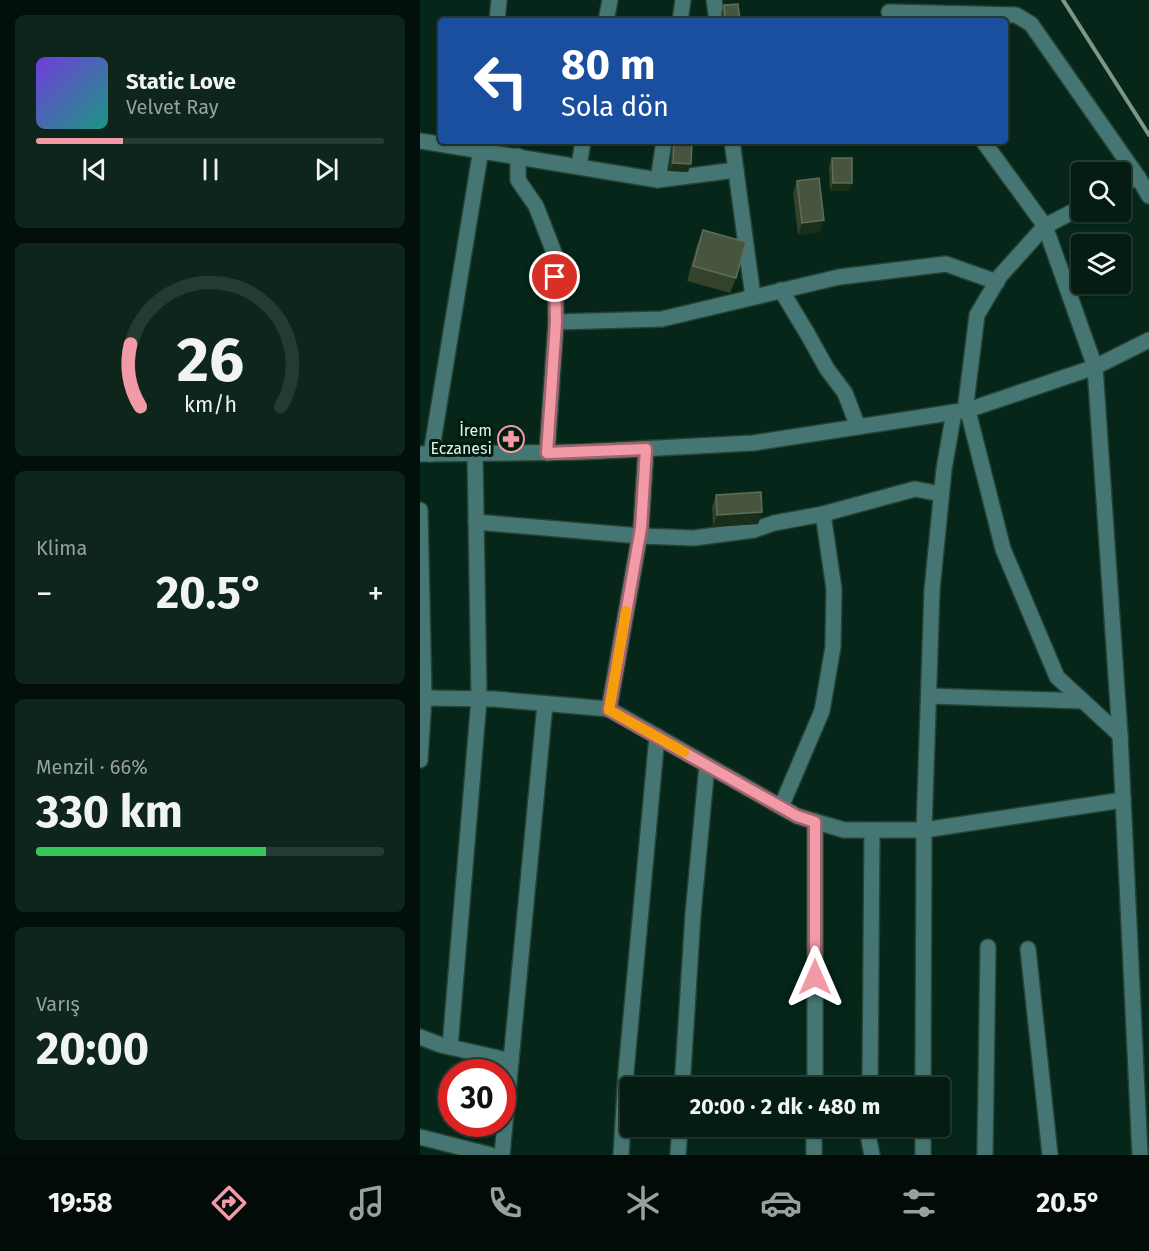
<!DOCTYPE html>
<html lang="tr">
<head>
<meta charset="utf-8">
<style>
  :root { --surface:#041c12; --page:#0d251b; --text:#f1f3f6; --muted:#97a19f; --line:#253a32; --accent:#f39aa7 }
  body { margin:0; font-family:"Fira Sans",sans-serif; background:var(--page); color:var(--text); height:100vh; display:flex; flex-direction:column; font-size:22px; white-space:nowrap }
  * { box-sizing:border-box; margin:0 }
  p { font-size:20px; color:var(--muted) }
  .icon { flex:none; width:33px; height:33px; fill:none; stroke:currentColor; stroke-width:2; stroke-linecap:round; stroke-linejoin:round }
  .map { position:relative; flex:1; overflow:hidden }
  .drawer { display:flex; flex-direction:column; gap:15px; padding:15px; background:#020f0a; width:420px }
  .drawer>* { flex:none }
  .hud { position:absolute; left:18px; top:18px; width:570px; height:126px; border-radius:6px; box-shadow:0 2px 4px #0004,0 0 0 2px var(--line); background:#1a4fa0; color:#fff; overflow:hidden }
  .buttons { position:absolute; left:651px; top:162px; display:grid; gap:12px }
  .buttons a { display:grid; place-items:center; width:60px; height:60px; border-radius:6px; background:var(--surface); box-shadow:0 2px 4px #0004,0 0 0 2px var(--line); font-size:30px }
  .speed { position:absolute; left:18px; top:1059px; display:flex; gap:12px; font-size:30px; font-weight:700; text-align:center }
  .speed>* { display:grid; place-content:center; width:78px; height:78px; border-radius:50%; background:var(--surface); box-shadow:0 2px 4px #0004,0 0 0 2px var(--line); line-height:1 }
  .speed .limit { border:9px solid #d22; background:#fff; color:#111 }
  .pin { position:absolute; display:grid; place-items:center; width:51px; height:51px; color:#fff; margin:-26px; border:3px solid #fff; border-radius:50%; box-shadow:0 2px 6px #0007 }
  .me { position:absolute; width:66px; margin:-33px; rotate:0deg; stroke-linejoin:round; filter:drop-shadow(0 0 4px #0008) }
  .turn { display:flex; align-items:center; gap:21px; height:126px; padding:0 24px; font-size:27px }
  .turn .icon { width:78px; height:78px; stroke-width:2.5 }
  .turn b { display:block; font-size:42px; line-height:51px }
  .big { font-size:45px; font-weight:700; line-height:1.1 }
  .drawer .widget { flex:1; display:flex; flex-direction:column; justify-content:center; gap:9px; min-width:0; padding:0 21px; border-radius:9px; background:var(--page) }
  .drawer .dial { align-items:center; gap:0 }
  .dial svg { height:156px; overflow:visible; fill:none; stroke:var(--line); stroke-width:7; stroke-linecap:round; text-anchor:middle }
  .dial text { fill:var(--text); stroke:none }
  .song { display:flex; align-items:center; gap:18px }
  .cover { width:72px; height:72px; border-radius:9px; background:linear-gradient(135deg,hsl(260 70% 55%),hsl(170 70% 35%)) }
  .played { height:6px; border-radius:3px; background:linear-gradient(90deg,var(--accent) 25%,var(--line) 25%) }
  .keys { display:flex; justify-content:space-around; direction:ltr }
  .heat { display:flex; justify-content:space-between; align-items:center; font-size:33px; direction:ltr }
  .charge { height:9px; border-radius:4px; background:linear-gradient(90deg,#34c759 66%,var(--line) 0) }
  .trip { position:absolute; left:200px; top:1077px; width:330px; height:60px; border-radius:6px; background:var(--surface); box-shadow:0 2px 4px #0004,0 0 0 2px var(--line); font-weight:700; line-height:60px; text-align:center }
  .tabs { display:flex; height:96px; justify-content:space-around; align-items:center; background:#020b07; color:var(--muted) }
  .tabs .icon { width:42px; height:42px }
  .tabs .on { color:var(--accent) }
  .tabs b { font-size:27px; color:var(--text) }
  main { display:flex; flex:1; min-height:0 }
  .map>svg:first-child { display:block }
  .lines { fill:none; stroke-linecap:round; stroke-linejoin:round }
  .minor-casing { stroke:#244335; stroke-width:18 }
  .minor { stroke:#467673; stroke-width:15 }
  .rail { stroke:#7e978b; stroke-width:4 }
  .wall { fill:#344229 }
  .shaded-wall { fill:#192f1a }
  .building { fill:#47553e; stroke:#5f6e59; stroke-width:1.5 }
  .route-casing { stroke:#9e646d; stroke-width:15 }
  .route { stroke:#f39aa7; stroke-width:10 }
  .slow { stroke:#f59e0b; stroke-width:10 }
  .labels { text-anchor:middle; stroke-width:6; stroke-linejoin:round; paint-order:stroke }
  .poi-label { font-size:16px; fill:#e2f4ea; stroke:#001c0f; text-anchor:end }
</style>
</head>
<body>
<main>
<section class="drawer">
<div class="widget">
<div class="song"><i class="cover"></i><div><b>Static Love</b><p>Velvet Ray</p></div></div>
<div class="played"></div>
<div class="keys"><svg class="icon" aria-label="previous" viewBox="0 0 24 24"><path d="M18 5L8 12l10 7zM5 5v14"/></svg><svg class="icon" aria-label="pause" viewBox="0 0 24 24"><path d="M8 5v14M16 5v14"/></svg><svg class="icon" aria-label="next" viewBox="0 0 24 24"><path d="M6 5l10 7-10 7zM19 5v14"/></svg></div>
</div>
<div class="widget dial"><svg viewBox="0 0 100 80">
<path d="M14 69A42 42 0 1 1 86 69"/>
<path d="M14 69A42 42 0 0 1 9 37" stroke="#f39aa7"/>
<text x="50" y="56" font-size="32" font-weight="700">26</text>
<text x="50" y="72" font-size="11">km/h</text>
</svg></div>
<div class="widget"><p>Klima</p>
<div class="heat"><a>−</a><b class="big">20.5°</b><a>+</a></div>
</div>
<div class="widget"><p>Menzil · 66%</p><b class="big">330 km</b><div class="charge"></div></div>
<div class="widget"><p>Varış</p><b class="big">20:00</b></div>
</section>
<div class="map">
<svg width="729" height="1155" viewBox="0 0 729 1155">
  <rect width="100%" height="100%" fill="#052618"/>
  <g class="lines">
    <defs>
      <g id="minor">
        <polyline points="294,0 297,21"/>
        <polyline points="469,12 596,15 611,24 718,177 729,196"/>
        <polyline points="77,21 79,0"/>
        <polyline points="186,21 190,0"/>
        <polyline points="260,21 263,0"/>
        <polyline points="0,141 238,180 316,170"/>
        <polyline points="312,141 333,297"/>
        <polyline points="563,141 625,226 675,367 700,735 720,1155"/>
        <polyline points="98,156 98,180 116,206 135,255 136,322 127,453"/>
        <polyline points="159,166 163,141"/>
        <polyline points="238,180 244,141"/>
        <polyline points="700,186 718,177"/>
        <polyline points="662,207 625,226 580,276 557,315 546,403 583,549 637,677 700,735"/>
        <polyline points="361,290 387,333 407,369 425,393 438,427"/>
        <polyline points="136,322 242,319 419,277 526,264 577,282"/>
        <polyline points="0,454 163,452 333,443 548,410 675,367 729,340"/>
        <polyline points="11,454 62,143"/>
        <polyline points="0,510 4,698 0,760"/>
        <polyline points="56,522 220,536 274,538 334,530 354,523 403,514 495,489 521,494"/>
        <polyline points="509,696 663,701"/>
        <polyline points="4,698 74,699 189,709 377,816 424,830 504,830 703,800"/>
        <polyline points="189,709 221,528 226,449"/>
        <polyline points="361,807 402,711 413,647 414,589 403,514"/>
        <polyline points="608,949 630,1155"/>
        <polyline points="0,1037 21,1045 91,1061"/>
        <polyline points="30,1047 59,699 55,453"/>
        <polyline points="262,1088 273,914 287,765"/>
        <polyline points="395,1088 395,821"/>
        <polyline points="450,1088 452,830"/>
        <polyline points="503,1088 504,830 512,590 524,469 534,412"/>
        <polyline points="450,1126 449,1140 452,1155"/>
        <polyline points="0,1137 71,1155"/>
        <polyline points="82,1155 125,704"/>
        <polyline points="201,1155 206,1072 237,736"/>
        <polyline points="258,1155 260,1126"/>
        <polyline points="394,1155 394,1126"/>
        <polyline points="503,1155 503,1126"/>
        <polyline points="565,1155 568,947"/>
      </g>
    </defs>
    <use href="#minor" class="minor-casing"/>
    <use href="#minor" class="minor"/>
    <polyline class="rail" points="643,0 729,135"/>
  </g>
  <g class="wall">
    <polygon points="304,5 320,21 302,21 301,13"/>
    <polygon points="253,141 280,141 279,143 272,143 268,172 250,171 252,145"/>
    <polygon points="412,158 429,191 410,191 409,166"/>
    <polygon points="377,181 400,232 378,235 373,193"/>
    <polygon points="283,230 316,278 310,293 267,281 277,245"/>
    <polygon points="296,495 342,512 338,524 293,527 292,507"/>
  </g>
  <g class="shaded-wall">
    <polygon points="255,141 280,141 279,143"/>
    <polygon points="253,163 271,164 268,172 250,171"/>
    <polygon points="413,183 432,183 429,191 410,191"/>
    <polygon points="404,220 400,232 378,235 382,223"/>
    <polygon points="342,512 338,524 293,527 297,515"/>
  </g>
  <g class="building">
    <polygon points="318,4 320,21 305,21 304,5"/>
    <polygon points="254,141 272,141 271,164 253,163"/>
    <polygon points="412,158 432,158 432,183 413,183"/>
    <polygon points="399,178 404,220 382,223 377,181"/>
    <polygon points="283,230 326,242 316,278 273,266"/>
    <polygon points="341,492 342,512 297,515 296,495"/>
  </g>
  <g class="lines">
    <defs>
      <polyline id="route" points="135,277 136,322 127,453 226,449 221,528 189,710 377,816 395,822 395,977"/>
    </defs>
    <use href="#route" class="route-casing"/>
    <use href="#route" class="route"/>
    <polyline class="slow" points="206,611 189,710 264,752"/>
  </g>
  <defs>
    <symbol id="pharmacy-ring" viewBox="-11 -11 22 22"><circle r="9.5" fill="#001c0f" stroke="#f39aa7" stroke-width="1.5"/><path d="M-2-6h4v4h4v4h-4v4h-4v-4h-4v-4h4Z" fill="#f39aa7"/></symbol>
  </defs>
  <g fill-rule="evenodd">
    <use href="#pharmacy-ring" x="76" y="424" width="30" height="30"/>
  </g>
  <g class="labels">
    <g class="poi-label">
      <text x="72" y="436">İrem<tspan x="72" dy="18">Eczanesi</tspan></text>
    </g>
  </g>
</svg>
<div class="buttons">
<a><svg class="icon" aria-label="search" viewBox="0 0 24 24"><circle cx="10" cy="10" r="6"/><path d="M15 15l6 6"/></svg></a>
<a><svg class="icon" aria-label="layers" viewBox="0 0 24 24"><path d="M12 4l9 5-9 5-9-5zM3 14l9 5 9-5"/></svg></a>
</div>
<div class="speed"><div class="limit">30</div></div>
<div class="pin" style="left:135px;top:277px;background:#d93025"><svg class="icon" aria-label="arrive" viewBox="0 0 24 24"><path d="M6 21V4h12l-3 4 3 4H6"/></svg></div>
<svg class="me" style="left:395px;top:977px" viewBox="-20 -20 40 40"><path d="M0-17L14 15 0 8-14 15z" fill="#f39aa7" stroke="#fff" stroke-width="4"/></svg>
<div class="trip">20:00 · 2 dk · 480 m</div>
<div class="hud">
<div class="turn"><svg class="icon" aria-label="left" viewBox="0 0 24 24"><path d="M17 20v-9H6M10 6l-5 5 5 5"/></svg><div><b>80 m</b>Sola dön</div></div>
</div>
</div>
</main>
<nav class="tabs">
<b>19:58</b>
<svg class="icon on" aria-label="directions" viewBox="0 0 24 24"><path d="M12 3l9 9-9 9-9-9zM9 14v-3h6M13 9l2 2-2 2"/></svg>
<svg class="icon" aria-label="music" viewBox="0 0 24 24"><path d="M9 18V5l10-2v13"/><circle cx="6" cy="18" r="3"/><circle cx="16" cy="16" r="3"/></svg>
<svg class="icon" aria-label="phone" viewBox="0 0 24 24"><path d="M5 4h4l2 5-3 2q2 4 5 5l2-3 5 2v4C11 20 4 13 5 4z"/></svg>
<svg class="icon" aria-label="climate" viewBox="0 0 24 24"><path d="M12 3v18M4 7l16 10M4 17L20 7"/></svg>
<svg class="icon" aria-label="car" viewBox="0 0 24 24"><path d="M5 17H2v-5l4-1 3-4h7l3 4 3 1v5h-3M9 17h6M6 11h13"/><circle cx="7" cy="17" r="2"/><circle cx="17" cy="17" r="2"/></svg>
<svg class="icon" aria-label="filters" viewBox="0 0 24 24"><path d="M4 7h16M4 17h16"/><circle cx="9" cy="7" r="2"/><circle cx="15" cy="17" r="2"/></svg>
<b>20.5°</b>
</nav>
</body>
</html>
